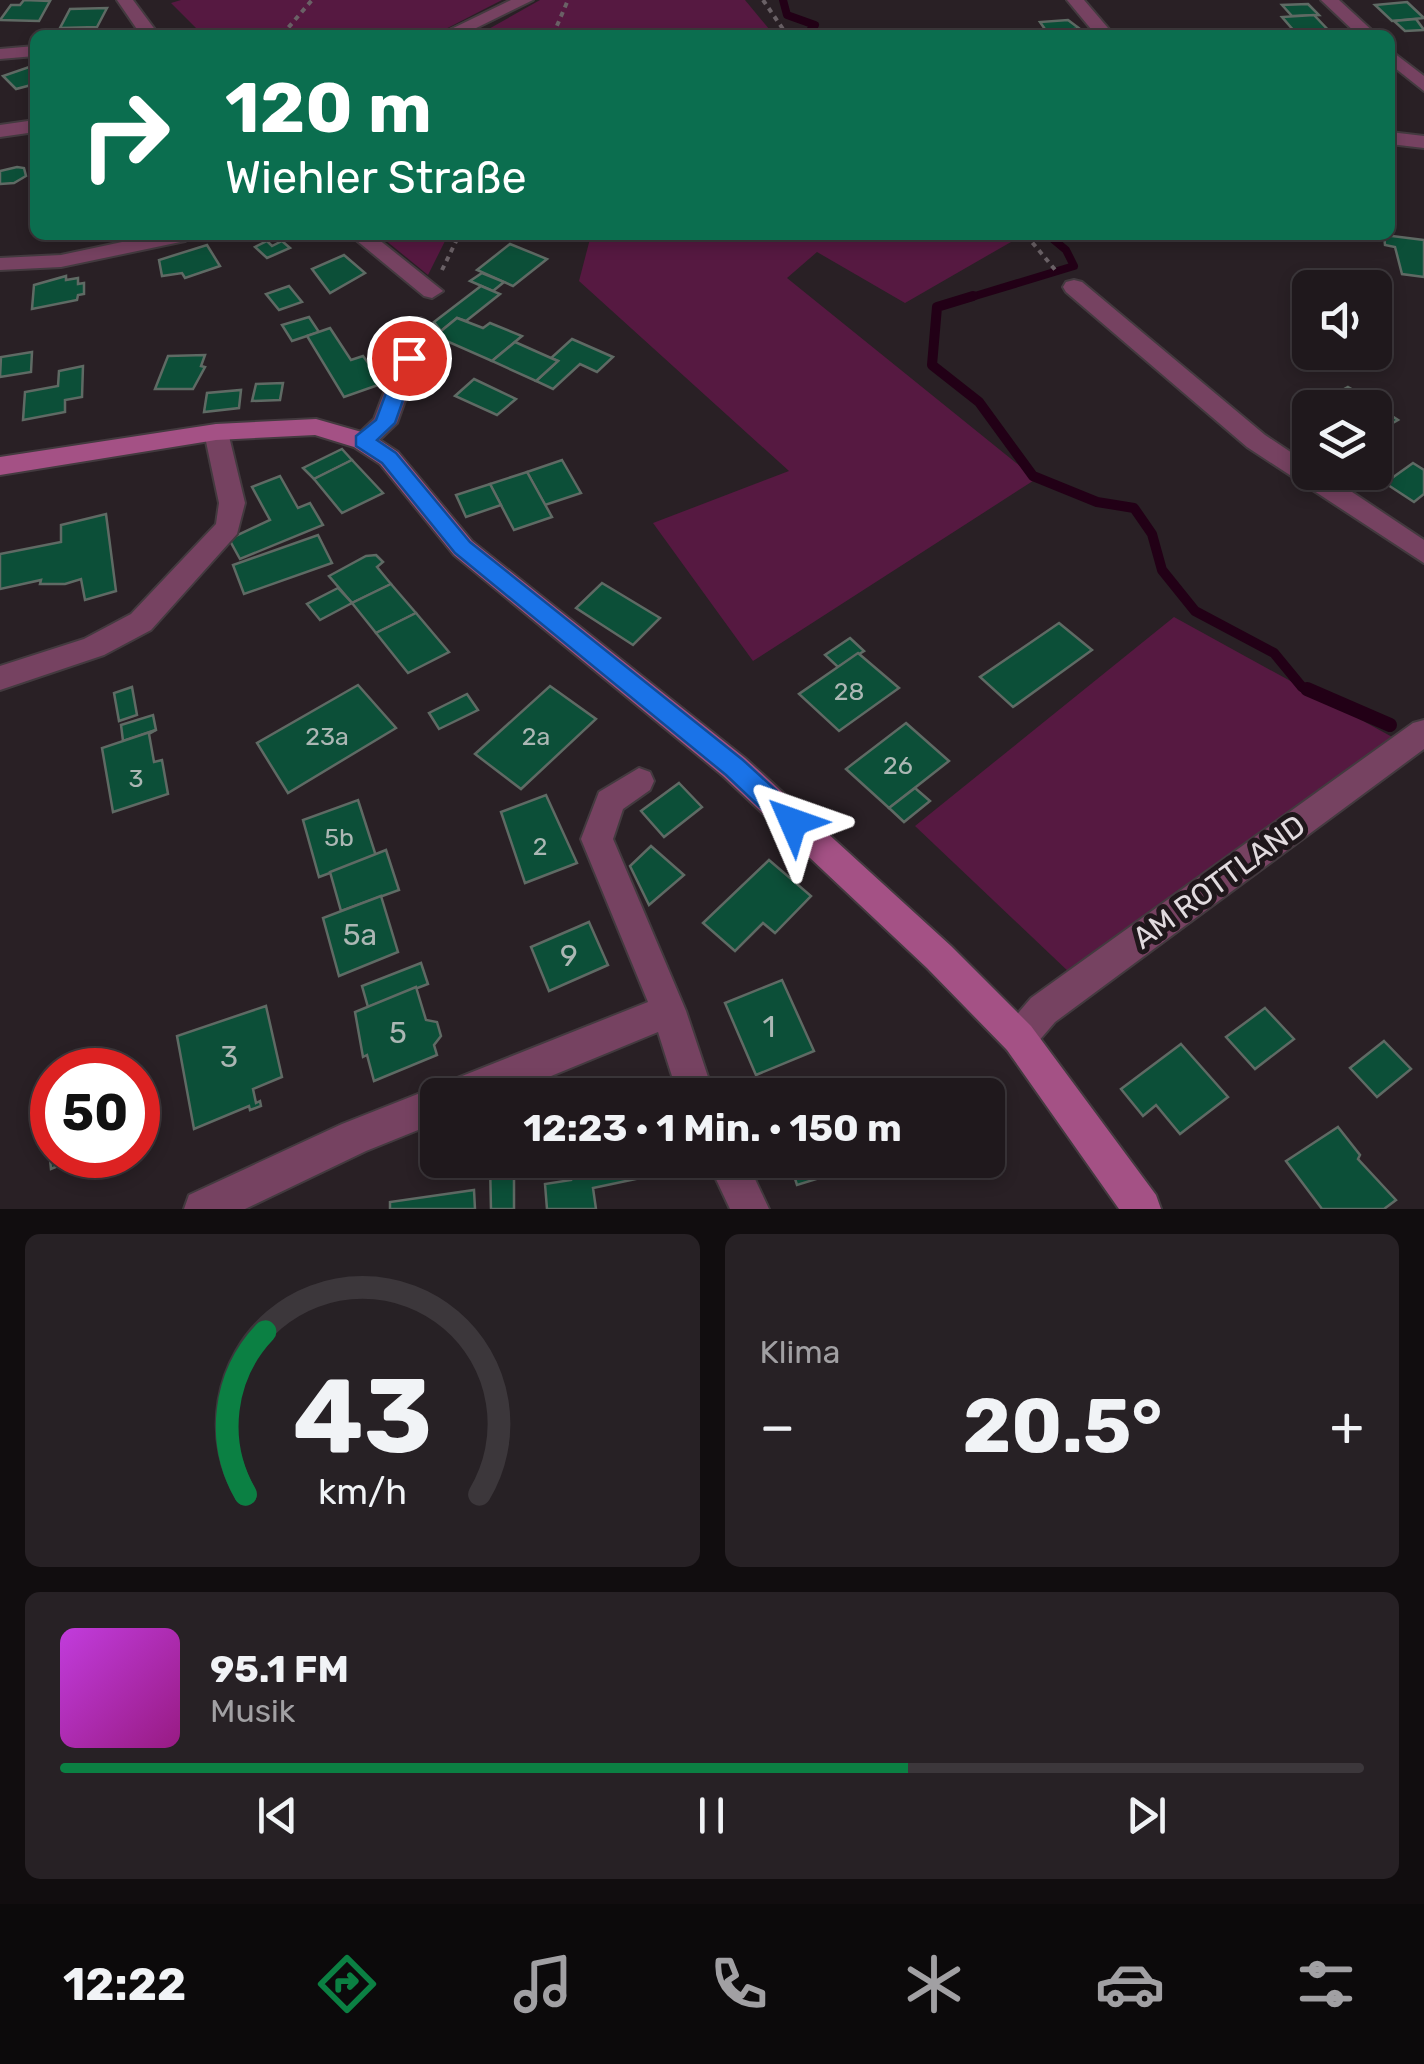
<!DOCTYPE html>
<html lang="de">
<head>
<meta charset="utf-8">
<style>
  :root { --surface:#1f181c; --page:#272125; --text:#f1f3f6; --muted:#a1a0a3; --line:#3c373b; --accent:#0b8043 }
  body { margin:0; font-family:Rubik,sans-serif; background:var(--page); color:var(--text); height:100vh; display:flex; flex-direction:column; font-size:38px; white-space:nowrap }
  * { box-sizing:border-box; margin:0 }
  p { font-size:32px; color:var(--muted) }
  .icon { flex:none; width:55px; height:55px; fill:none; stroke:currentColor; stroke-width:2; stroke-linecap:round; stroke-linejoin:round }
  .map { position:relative; height:1209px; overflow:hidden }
  .drawer { display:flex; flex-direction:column; gap:25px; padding:25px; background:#110d0f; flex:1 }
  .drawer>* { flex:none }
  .banner { position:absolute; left:30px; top:30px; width:1365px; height:210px; border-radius:15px; box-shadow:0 5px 15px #0003,0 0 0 2px var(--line); background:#0b6e4f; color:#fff; overflow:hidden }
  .tools { position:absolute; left:1292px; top:270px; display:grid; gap:20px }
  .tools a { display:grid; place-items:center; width:100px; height:100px; border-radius:15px; background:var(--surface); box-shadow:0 5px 15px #0003,0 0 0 2px var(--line); font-size:50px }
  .speed { position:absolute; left:30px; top:1048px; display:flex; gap:20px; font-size:50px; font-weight:700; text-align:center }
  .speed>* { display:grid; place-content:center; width:130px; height:130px; border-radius:50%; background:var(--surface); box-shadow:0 5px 15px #0003,0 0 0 2px var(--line); line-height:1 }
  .speed .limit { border:15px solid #d22; background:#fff; color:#111 }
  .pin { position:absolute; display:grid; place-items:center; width:85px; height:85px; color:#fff; margin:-42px; border:5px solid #fff; border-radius:50%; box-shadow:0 2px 10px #0007 }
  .me { position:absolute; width:110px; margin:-55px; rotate:313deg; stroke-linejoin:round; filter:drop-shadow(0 0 8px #0008) }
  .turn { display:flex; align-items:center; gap:35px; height:210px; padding:0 30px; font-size:45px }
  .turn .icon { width:130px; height:130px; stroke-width:2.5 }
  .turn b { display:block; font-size:70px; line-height:85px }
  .big { font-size:75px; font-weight:700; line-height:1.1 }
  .drawer .tile { flex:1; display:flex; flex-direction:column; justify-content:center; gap:15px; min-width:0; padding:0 35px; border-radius:15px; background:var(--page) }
  .drawer .dial { align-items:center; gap:0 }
  .dial svg { height:260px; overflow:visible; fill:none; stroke:var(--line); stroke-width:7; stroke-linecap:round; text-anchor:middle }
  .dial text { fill:var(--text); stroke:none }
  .song { display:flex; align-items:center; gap:30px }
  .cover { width:120px; height:120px; border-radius:15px; background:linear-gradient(135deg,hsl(290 70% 55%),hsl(310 70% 35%)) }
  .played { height:10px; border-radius:5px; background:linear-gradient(90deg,var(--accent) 65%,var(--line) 65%) }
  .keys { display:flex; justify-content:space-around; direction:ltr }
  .heat { display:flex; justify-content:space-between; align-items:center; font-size:55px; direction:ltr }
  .drawer .tiles { flex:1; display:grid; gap:25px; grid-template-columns:1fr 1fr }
  .tile:last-child { grid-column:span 2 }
  .trip { position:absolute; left:420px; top:1078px; width:585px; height:100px; border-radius:15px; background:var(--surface); box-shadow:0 5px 15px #0003,0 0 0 2px var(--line); font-weight:700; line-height:100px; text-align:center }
  .dock { display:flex; height:160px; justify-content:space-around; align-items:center; background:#0c0a0b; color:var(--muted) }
  .dock .icon { width:70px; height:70px }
  .dock .current { color:var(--accent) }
  .dock b { font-size:45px; color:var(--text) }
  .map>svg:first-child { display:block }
  .green { fill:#561941 }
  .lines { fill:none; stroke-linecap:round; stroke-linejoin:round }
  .stream-far2 { stroke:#220016; stroke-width:8 }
  .stream-far1 { stroke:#220016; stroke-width:10 }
  .stream { stroke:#220016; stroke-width:14 }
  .building { fill:#0c4f38; stroke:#5f6a64; stroke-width:2.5 }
  .minor-casing { stroke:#433a3f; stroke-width:4 }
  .secondary-casing { stroke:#433a3f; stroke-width:4 }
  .path { stroke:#6a6166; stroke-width:4; stroke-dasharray:5 5; stroke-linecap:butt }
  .minor { fill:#764261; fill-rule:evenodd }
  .secondary { fill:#a45185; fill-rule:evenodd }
  .route { fill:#1a73e8; stroke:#114b97; stroke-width:2.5 }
  .labels { text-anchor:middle; stroke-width:10; stroke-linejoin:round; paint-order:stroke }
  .number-label { font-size:25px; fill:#acb7b4 }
  .street-label { font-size:30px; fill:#e1dade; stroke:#1f171b }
  .near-number-label { font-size:30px; fill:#acb7b4 }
</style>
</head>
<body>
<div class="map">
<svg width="1424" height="1209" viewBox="0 0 1424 1209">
  <rect width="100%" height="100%" fill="#292025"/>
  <g class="green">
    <polygon points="181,0 502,0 434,35 203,35 171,3"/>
    <polygon points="540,0 745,0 774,35 478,35"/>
    <polygon points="379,235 448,235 428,275"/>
    <polygon points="591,235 1023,235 905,303 817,252 787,278 1036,479 753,661 653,523 789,471 579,281"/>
    <polygon points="1174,617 1394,738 1071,974 915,826"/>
  </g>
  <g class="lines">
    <g class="stream-far2">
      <polyline points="783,0 787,15 815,25 806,35"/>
      <polyline points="965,299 1074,266 1066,250 1048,235"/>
    </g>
    <polyline class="stream-far1" points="973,296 937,307 932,365 979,402 1033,476 1097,502 1134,508 1152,534 1162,570 1195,611 1274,653 1302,687 1312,691"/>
    <polyline class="stream" points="1307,689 1390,725"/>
  </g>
  <g class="building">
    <polygon points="24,0 50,1 39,21 0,20 11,5 20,5"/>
    <polygon points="1407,2 1424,18 1392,21 1375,5"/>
    <polygon points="1308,4 1319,15 1292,16 1282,5"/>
    <polygon points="107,8 97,27 60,28 70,9"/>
    <polygon points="1314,15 1331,33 1295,32 1282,17"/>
    <polygon points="1416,19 1424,30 1405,31 1394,21"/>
    <polygon points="1068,20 1080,29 1076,29 1080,35 1049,35 1040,22"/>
    <polygon points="35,65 35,84 16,89 3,76"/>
    <polygon points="17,167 24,168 26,176 14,183 0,184 0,171"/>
    <polygon points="1384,235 1424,240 1424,277 1402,274 1395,247 1385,245"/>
    <polygon points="267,241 272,246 282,241 290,248 267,258 255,247"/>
    <polygon points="510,244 547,259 513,286 477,270"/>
    <polygon points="207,245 220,266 185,278 182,273 162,276 159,260"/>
    <polygon points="344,255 365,273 330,293 312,269"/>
    <polygon points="482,273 504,282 493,291 470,281"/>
    <polygon points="66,276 66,280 78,278 78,284 84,283 84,294 78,295 77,300 32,309 34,285"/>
    <polygon points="289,286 302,302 279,310 266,294"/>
    <polygon points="481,286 500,294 466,321 457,318 441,331 434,322"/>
    <polygon points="309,317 319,332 292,341 282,325"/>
    <polygon points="457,318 483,328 490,323 522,336 492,361 435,336"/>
    <polygon points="330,328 351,360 363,356 372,368 381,365 386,373 377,376 381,384 344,397 307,336"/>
    <polygon points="572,339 613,357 597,372 580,364 553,389 536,381 558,361 551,358"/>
    <polygon points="515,342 551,358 558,361 536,381 492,361"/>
    <polygon points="32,352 31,372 0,377 1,357"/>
    <polygon points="205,355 201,366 205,367 193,389 155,389 168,356"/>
    <polygon points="83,366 82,397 65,400 65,412 23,420 25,392 58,386 59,371"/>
    <polygon points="474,379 516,399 497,415 455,396"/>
    <polygon points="283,383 280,400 252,401 256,384"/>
    <polygon points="1348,387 1384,407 1381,409 1398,420 1375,433 1375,408 1322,408 1317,404"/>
    <polygon points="241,390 239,408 204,412 207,393"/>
    <polygon points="342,449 352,460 314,479 303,468"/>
    <polygon points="352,460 383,493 342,513 314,479"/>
    <polygon points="562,460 581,493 545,505 527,472"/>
    <polygon points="1413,463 1424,470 1424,494 1414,502 1385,483"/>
    <polygon points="527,472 552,517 514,530 490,484"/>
    <polygon points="280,476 298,508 310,503 323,525 240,559 229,539 270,520 252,487"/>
    <polygon points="490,484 501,505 466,517 456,495"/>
    <polygon points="106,514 116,591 85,600 81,579 65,584 40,584 41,580 0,589 0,554 61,542 61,525"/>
    <polygon points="318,535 332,563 244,594 233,565"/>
    <polygon points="376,555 383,562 377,567 391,584 352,603 329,576 366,556"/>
    <polygon points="602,583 660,618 633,645 576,608"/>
    <polygon points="391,584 416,613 376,633 352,603"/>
    <polygon points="338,588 352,603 320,620 307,604"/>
    <polygon points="416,613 449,652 408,673 376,633"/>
    <polygon points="1059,623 1092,650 1013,707 980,677"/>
    <polygon points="850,638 864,651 838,667 825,655"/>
    <polygon points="858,653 899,688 839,731 799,694"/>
    <polygon points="358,685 396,728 288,793 257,743"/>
    <polygon points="550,686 596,719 521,789 475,754"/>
    <polygon points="132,687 137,715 119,721 114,693"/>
    <polygon points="467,694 478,710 439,729 429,713"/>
    <polygon points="153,715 156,730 123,741 121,725"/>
    <polygon points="906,723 949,761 889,808 846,769"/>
    <polygon points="156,730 149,734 154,762 162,760 168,794 113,812 102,748"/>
    <polygon points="679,783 702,807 664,837 641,811"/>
    <polygon points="915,788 930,801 904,822 889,808"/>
    <polygon points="546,795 577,863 525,883 501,812"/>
    <polygon points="358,800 376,856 319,877 303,820"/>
    <polygon points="651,846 684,875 649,905 630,866"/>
    <polygon points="386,850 399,890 341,911 330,872"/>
    <polygon points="769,860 811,896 775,933 763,923 735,951 703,923"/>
    <polygon points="381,896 398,952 339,976 323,918"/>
    <polygon points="589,922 608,965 549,991 531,947"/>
    <polygon points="421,963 428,984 368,1007 362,986"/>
    <polygon points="782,980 814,1051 756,1075 725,1003"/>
    <polygon points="416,987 426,1020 437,1022 441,1036 434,1045 437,1055 374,1081 367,1055 363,1057 355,1012"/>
    <polygon points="266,1006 282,1077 253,1089 256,1103 260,1101 261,1106 250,1110 249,1106 194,1129 177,1036"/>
    <polygon points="1265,1008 1294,1039 1255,1069 1226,1037"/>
    <polygon points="1384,1041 1411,1069 1377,1097 1350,1068"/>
    <polygon points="1181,1044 1228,1097 1180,1134 1156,1105 1143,1116 1121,1089"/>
    <polygon points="52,1106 52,1155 103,1155 81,1164 80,1157 51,1169 45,1109"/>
    <polygon points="1338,1127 1360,1155 1358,1159 1396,1200 1384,1209 1322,1209 1286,1161"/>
    <polygon points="514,1160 514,1209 491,1209 490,1163"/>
    <polygon points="569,1160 648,1160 650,1176 593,1188 596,1209 547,1209 545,1184 571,1180"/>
    <polygon points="789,1160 831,1160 836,1173 797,1185"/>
    <polygon points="474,1190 475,1209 390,1209 390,1202"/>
  </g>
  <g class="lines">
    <defs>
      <g id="minor">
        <polygon points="117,0 133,0 159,35 141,35"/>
        <polygon points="511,0 533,0 462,35 439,35"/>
        <polygon points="1067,0 1084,0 1114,35 1096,35"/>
        <polygon points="1321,0 1339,0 1377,35 1358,35"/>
        <polygon points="35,46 35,56 0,59 0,49"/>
        <polygon points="1390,50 1424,76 1424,91 1390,64"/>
        <polygon points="35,120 35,132 0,137 0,125"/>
        <polygon points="1390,132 1424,136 1424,148 1390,144"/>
        <polygon points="155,235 195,235 185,241 61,267 0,270 0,258 61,255"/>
        <polygon points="350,235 373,235 443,291 432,298 424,296"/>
        <polygon points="1074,280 1082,282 1265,435 1310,465 1310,472 1322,472 1424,540 1424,563 1247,447 1066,292 1063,287 1066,282"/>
        <polygon points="421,318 432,325 397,423 372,447 354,447 351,441 374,419 410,325"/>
        <polygon points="216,424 228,432 245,503 237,534 151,630 104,655 0,690 0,666 84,639 131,614 216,524 219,503 204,432"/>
        <polygon points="1424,720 1424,749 1055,1022 1031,1050 1019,1055 1007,1050 1001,1038 1007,1026 1031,998 1413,723"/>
        <polygon points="639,768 650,772 654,781 650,790 623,809 613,839 686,1011 714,1095 678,1095 658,1032 505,1095 438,1095 438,1122 366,1151 245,1209 184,1209 189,1195 342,1124 438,1086 445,1088 447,1082 648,1002 581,839 599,792"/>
        <polygon points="707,1160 746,1160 769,1209 730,1209"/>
      </g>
      <polygon id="secondary" points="316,419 372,435 398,452 472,541 745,758 951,946 1031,1026 1156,1195 1161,1209 1119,1209 1007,1050 927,968 723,776 454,555 380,464 354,447 315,435 216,440 0,475 0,457 216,424"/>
    </defs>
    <use href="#minor" class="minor-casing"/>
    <use href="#secondary" class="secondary-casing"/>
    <g class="path">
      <polyline points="763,0 787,35"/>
      <polyline points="282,35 312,0"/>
      <polyline points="553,35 568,0"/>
      <polyline points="1026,235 1057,272"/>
      <polyline points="442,270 459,235"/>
    </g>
    <use href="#minor" class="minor"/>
    <use href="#secondary" class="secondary"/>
  </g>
  <polygon class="route" points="409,351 418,358 395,423 377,440 396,453 470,542 743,760 802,814 806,822 802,830 793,833 784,830 726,775 455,553 382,463 356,446 356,436 376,420 399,358"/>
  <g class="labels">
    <g class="number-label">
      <text x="849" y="700">28</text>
      <text x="327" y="745">23a</text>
      <text x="536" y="745">2a</text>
      <text x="898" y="774">26</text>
      <text x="136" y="787">3</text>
      <text x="339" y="846">5b</text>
      <text x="540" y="855">2</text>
    </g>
    <g class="street-label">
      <text transform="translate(1219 882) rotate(-36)" y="10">AM ROTTLAND</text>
    </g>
    <g class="near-number-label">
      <text x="360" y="945">5a</text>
      <text x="569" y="966">9</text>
      <text x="769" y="1037">1</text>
      <text x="398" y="1043">5</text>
      <text x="229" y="1067">3</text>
    </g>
  </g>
</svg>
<div class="tools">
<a><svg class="icon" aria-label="sound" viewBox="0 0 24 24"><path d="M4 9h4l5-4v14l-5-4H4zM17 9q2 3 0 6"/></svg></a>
<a><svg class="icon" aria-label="layers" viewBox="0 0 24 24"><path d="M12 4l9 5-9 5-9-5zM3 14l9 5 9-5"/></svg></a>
</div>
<div class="speed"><div class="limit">50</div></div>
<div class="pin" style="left:409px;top:358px;background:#d93025"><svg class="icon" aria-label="arrive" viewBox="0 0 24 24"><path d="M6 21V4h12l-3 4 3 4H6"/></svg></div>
<svg class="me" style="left:793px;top:822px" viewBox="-20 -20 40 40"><path d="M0-17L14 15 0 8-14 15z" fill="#1a73e8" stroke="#fff" stroke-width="4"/></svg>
<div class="trip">12:23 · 1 Min. · 150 m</div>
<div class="banner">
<div class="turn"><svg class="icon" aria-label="right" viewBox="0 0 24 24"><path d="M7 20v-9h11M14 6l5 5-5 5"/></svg><div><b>120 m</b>Wiehler Straße</div></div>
</div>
</div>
<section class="drawer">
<div class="tiles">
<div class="tile dial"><svg viewBox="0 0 100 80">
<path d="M14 69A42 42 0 1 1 86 69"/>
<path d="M14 69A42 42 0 0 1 20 19" stroke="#0b8043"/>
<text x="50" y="56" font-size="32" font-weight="700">43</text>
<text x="50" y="72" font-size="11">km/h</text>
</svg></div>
<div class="tile"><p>Klima</p>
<div class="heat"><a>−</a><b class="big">20.5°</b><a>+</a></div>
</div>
<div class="tile">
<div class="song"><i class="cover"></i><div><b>95.1 FM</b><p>Musik</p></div></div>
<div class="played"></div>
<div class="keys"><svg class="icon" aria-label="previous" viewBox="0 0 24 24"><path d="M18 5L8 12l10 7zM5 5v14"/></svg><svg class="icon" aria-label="pause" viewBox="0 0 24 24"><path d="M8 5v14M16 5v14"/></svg><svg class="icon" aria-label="next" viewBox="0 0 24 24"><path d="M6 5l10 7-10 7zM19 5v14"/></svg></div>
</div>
</div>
</section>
<nav class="dock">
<b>12:22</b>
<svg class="icon current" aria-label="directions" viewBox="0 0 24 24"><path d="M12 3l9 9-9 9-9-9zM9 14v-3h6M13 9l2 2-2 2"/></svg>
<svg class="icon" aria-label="music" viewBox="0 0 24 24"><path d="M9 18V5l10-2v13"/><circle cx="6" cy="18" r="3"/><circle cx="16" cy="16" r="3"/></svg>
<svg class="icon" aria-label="phone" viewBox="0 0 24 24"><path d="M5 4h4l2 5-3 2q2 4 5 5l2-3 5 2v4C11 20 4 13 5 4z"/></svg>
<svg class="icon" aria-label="climate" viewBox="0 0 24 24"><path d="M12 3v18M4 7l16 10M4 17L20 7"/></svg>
<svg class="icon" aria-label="car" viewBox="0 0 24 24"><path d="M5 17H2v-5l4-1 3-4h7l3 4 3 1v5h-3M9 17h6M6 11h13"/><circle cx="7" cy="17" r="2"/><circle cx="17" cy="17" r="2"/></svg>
<svg class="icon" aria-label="filters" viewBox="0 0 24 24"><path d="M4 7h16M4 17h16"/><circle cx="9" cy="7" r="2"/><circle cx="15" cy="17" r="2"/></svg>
</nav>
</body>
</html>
